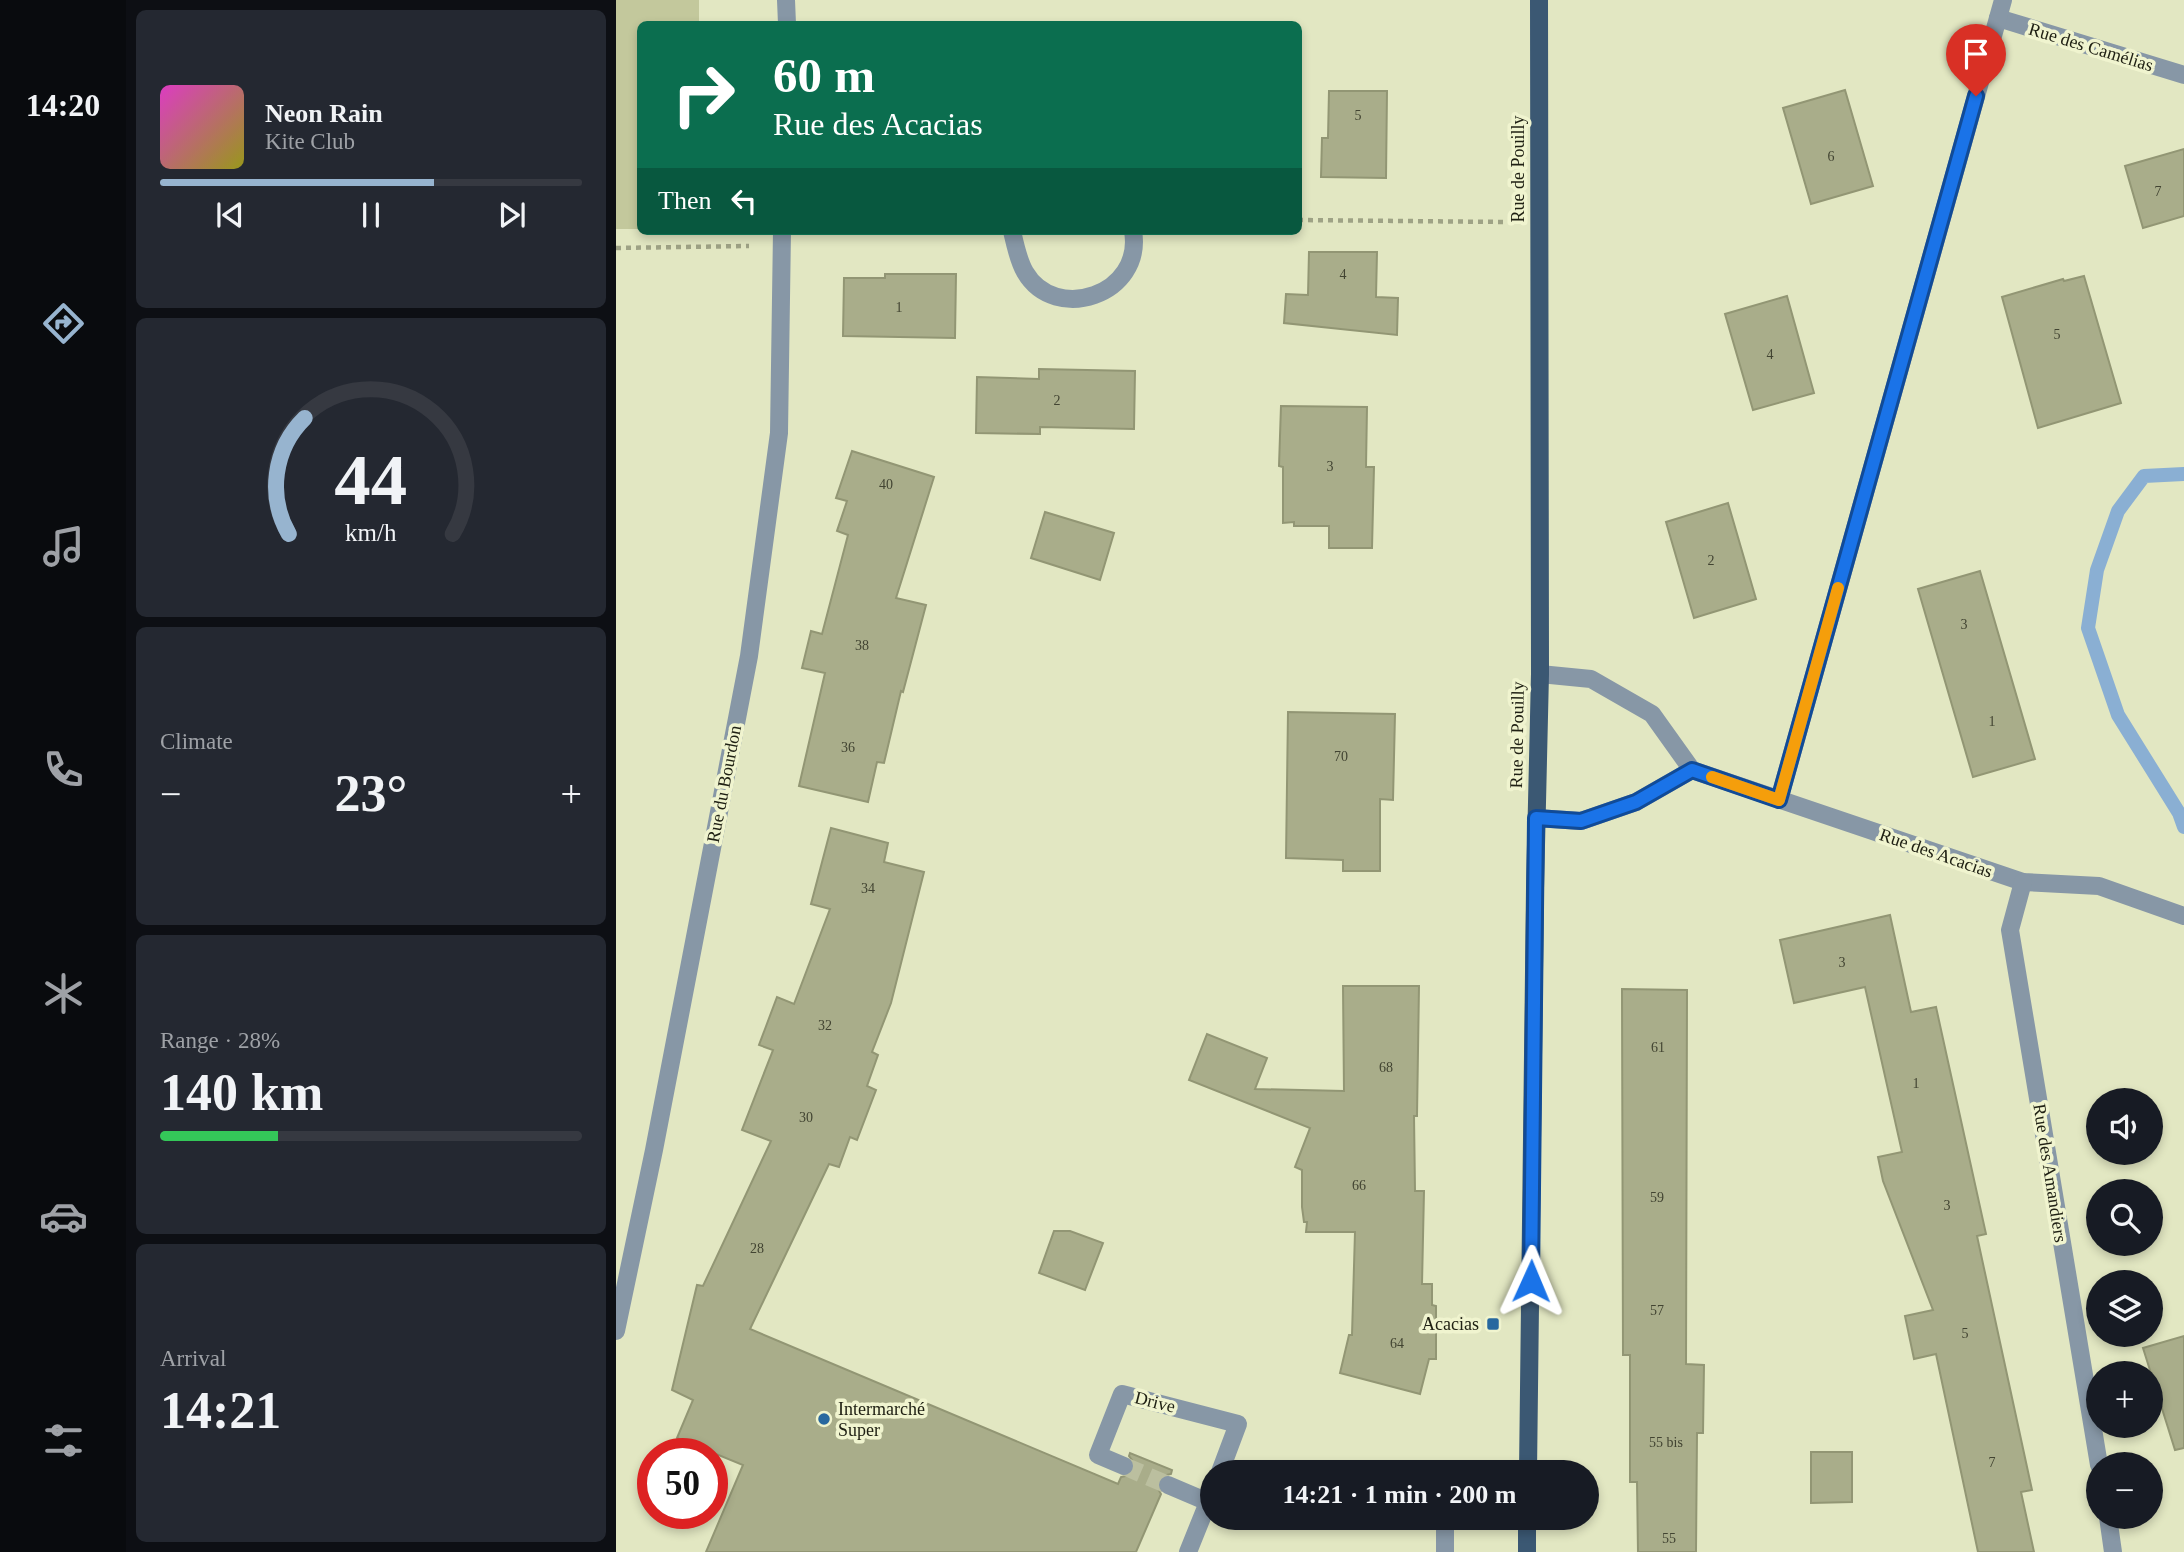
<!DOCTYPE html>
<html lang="en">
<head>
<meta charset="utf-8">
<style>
  :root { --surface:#171b24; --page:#242831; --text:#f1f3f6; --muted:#9ea1a6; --line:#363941; --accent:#97b4cf }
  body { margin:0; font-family:Georgia,serif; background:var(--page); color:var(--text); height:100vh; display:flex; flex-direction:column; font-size:26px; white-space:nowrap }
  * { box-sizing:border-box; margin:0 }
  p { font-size:23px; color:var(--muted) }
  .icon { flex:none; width:38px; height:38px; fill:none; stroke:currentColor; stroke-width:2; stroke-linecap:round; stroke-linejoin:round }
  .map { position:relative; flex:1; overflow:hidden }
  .sheet { display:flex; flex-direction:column; gap:10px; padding:10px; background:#0d0f14; width:490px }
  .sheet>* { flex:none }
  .guide { position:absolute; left:21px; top:21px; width:665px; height:214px; border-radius:10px; box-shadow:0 4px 10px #0003; background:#0b6e4f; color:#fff; overflow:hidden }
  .buttons { position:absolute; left:1470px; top:1088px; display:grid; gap:14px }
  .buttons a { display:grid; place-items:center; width:77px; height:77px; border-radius:50%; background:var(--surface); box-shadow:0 4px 10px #0003; font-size:35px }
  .speed { position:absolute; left:21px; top:1438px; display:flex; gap:14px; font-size:35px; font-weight:700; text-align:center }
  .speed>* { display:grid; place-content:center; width:91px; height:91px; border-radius:50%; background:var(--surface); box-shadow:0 4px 10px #0003; line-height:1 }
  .speed .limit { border:10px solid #d22; background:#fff; color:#111 }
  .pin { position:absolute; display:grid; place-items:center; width:60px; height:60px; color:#fff; margin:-72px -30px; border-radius:50% 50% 50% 0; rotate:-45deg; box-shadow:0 0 7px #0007 }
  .pin .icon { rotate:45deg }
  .me { position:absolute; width:77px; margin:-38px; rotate:1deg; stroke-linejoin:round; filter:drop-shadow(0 0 5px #0008) }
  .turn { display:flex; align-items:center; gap:24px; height:147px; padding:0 21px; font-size:32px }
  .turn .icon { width:91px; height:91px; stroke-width:2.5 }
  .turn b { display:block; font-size:49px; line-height:60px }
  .then { display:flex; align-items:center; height:66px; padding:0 21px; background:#0003; gap:14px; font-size:26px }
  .big { font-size:52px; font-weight:600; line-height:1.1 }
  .sheet .card { flex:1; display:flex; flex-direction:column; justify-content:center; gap:10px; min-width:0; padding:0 24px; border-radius:10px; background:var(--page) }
  .sheet .dial { align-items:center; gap:0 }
  .dial svg { height:182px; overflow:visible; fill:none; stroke:var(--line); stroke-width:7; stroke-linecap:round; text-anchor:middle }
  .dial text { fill:var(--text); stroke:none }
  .song { display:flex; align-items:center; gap:21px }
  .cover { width:84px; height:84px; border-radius:10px; background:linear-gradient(135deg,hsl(310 70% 55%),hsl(60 70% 35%)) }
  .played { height:7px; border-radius:4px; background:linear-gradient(90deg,var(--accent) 65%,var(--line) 65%) }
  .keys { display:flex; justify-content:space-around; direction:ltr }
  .heat { display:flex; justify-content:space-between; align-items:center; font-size:38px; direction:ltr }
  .charge { height:10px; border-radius:5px; background:linear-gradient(90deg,#34c759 28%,var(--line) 0) }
  .trip { position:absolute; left:584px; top:1460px; width:399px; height:70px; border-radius:35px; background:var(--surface); box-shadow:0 4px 10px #0003; font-weight:600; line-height:70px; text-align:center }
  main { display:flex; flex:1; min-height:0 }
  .dock { display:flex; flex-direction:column; width:126px; justify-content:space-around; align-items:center; background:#090b0e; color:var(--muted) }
  .dock .icon { width:49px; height:49px }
  .dock .current { color:var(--accent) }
  .dock b { font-size:32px; color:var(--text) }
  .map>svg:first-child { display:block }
  .green { fill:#c3c89c }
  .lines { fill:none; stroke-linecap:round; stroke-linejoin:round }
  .stream { stroke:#8aafd3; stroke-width:14 }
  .building { fill:#a9ad8a; stroke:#929674; stroke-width:2 }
  .minor-tunnel { stroke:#bbbf9f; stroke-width:18; stroke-dasharray:18 9; stroke-linecap:butt }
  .path { stroke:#9ea285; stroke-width:4.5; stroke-dasharray:5 5; stroke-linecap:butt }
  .minor { stroke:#8797a6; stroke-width:18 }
  .major { stroke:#3b5873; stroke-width:18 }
  .route-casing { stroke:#114b97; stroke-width:18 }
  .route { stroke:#1a73e8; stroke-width:12 }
  .slow { stroke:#f59e0b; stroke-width:12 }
  .poi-dot { fill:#28689f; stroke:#f0f4cf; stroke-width:2.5 }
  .labels { text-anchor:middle; stroke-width:7; stroke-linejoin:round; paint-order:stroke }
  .number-label { font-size:14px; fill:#424432 }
  .street-label { font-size:18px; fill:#202114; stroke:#f0f4cf }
  .poi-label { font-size:18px; fill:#202114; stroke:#f0f4cf; text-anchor:end }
</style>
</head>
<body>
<main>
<nav class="dock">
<b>14:20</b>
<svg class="icon current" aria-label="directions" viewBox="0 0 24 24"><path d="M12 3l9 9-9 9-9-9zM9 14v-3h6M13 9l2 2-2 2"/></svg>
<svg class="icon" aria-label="music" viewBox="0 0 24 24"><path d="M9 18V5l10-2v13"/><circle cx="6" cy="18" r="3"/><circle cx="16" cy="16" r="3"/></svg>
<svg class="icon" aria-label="phone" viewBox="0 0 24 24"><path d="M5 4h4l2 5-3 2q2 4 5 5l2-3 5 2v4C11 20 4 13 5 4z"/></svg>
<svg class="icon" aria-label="climate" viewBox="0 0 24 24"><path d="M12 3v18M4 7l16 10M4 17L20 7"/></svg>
<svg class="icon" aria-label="car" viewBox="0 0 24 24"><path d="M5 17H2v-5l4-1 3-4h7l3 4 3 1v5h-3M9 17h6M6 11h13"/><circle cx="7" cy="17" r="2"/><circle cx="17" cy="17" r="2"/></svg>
<svg class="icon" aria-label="filters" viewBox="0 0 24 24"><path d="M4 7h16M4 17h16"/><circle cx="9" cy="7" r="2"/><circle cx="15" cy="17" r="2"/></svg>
</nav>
<section class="sheet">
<div class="card">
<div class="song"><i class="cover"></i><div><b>Neon Rain</b><p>Kite Club</p></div></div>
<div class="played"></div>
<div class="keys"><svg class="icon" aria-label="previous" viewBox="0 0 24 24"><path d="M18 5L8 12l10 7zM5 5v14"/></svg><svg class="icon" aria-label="pause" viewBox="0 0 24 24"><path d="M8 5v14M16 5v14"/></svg><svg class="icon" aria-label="next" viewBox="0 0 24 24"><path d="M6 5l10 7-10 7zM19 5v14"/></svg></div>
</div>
<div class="card dial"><svg viewBox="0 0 100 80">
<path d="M14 69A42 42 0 1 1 86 69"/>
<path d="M14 69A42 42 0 0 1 21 18" stroke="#97b4cf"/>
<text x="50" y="56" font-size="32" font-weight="700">44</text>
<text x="50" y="72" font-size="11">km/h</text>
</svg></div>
<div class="card"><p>Climate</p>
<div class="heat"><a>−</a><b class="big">23°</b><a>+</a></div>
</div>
<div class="card"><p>Range · 28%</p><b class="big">140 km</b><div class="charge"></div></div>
<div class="card"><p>Arrival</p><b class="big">14:21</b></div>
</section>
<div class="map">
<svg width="1568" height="1552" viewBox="0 0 1568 1552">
  <rect width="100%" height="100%" fill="#e2e7c2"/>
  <polygon class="green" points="0,0 83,0 83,24 24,24 24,229 0,229"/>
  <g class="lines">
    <polyline class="stream" points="1568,474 1528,476 1502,511 1481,570 1472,628 1502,715 1563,813 1568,827"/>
  </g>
  <g class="building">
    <polygon points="1229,90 1257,186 1195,204 1167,108"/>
    <polygon points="713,91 771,91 770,178 705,177 706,138 712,138"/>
    <polygon points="1568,149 1568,216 1527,228 1509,166"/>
    <polygon points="693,252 761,252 760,297 782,298 781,335 668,323 670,294 692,295"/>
    <polygon points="269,274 340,274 339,338 227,336 228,278 269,278"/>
    <polygon points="1468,276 1505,403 1422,428 1386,297 1447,279 1448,281"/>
    <polygon points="1171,296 1198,393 1137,410 1109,314"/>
    <polygon points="423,369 519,371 518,429 424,427 424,434 360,433 361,377 423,379"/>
    <polygon points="665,406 751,407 750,467 758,467 756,548 713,548 713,526 678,526 678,522 667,523 667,467 663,466"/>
    <polygon points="236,451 318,477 280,598 310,605 287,692 285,691 268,763 261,762 252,802 183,786 209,673 186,668 195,631 206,634 232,535 221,531 231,501 220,498"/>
    <polygon points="1112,503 1140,599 1078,618 1050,522"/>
    <polygon points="429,512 498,533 484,580 415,558"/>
    <polygon points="1364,571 1419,759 1357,777 1302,589"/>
    <polygon points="672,712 779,714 777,800 764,799 764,871 727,871 727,860 670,858"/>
    <polygon points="215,828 272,843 268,862 308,872 275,1003 256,1052 262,1055 251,1086 260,1090 241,1140 234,1137 223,1167 213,1164 134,1329 502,1484 505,1477 514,1475 519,1470 519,1464 513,1456 514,1453 556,1470 555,1474 546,1476 542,1480 541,1487 545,1494 520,1552 90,1552 127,1465 61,1438 77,1400 56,1390 81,1285 87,1286 155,1141 126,1130 157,1050 143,1045 161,997 178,1004 214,909 195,904"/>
    <polygon points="1274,915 1295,1012 1320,1007 1370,1234 1361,1236 1416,1490 1405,1492 1418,1552 1362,1552 1320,1354 1298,1359 1289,1316 1317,1310 1267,1181 1262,1157 1286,1152 1249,987 1178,1003 1164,940"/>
    <polygon points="727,986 803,986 801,1116 798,1116 799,1191 808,1191 806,1284 816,1284 816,1305 820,1306 820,1359 813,1359 804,1394 724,1373 733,1335 736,1335 739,1232 690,1232 691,1222 688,1222 686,1207 686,1170 679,1167 694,1128 573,1080 591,1034 651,1058 639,1089 728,1091"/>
    <polygon points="1006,989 1071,990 1070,1364 1088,1365 1087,1433 1081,1433 1080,1552 1022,1552 1021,1482 1014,1482 1014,1355 1007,1355"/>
    <polygon points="438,1231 454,1231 487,1243 469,1290 423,1273"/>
    <polygon points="1568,1336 1568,1448 1559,1450 1527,1348"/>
    <polygon points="1195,1452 1236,1452 1236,1502 1195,1503"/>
  </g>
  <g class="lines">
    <polyline class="minor-tunnel" points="508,1466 552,1485"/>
    <g class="path">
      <polyline points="682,220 891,222"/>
      <polyline points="0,248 133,246"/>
    </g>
    <g class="minor">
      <polyline points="170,0 171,24"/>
      <polyline points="1382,18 1568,75"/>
      <path d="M396,231C399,244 402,260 409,272C439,324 528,295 517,231"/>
      <polyline points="924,674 975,679 1036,714 1076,770 1407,882 1483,886 1568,916"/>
      <polyline points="1163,800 1387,0"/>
      <polyline points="920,818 965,821 1020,802 1076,770"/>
      <polyline points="1407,882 1394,930 1483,1465"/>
      <polyline points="0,1331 38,1150 133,656 163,433 166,231"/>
      <polyline points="508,1466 482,1455 506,1394 622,1424 604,1472"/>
      <polyline points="552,1485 592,1502"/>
      <polyline points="829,1517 829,1552"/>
      <polyline points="1492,1517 1497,1552"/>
      <polyline points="572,1552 597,1490"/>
    </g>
    <g class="major">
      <polyline points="912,1472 919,888 924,674 923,0"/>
      <polyline points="911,1552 911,1517"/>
    </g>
  </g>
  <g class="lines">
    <defs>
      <polyline id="route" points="915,1281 920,818 965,821 1020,802 1076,770 1163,800 1360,96"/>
    </defs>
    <use href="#route" class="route-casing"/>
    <use href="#route" class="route"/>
    <polyline class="slow" points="1096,777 1163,800 1222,588"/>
  </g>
  <g class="poi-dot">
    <rect x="870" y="1317" width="14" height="14" rx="3.5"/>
    <circle cx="208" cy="1419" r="7"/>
  </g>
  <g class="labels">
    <g class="number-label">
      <text x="742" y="120">5</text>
      <text x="1215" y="161">6</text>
      <text x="1542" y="196">7</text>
      <text x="727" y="279">4</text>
      <text x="283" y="312">1</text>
      <text x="1441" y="339">5</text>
      <text x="1154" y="359">4</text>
      <text x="441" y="405">2</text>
      <text x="714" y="471">3</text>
      <text x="270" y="489">40</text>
      <text x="1095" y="565">2</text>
      <text x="1348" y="629">3</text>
      <text x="246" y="650">38</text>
      <text x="1376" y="726">1</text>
      <text x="232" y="752">36</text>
      <text x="725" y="761">70</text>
      <text x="252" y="893">34</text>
      <text x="1226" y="967">3</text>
      <text x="209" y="1030">32</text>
      <text x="1042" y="1052">61</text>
      <text x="770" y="1072">68</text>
      <text x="1300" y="1088">1</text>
      <text x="190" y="1122">30</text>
      <text x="743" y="1190">66</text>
      <text x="1041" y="1202">59</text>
      <text x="1331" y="1210">3</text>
      <text x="141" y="1253">28</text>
      <text x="1041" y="1315">57</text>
      <text x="1349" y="1338">5</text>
      <text x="781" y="1348">64</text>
      <text x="1050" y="1447">55 bis</text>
      <text x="1376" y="1467">7</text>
      <text x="1053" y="1543">55</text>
    </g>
    <g class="street-label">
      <text transform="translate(1475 47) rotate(17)" y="6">Rue des Camélias</text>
      <text transform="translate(902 169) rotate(-90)" y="6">Rue de Pouilly</text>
      <text transform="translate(901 735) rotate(-89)" y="6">Rue de Pouilly</text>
      <text transform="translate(108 784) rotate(-79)" y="6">Rue du Bourdon</text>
      <text transform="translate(1320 853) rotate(19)" y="6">Rue des Acacias</text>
      <text transform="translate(1434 1173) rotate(81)" y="6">Rue des Amandiers</text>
      <text transform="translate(539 1402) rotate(14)" y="6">Drive</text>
    </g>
    <g class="poi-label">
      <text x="863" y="1330">Acacias</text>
      <text x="222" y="1415" text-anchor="start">Intermarché<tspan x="222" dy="21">Super</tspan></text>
    </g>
  </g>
</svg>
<div class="buttons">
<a><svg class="icon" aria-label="sound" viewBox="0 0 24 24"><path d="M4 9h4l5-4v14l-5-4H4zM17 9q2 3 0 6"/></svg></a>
<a><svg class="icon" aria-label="search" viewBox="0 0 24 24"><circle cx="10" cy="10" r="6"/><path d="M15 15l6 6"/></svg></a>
<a><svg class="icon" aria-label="layers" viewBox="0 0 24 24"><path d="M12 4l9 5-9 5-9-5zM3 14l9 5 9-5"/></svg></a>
<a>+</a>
<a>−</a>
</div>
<div class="speed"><div class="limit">50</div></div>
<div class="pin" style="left:1360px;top:96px;background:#d93025"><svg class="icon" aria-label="arrive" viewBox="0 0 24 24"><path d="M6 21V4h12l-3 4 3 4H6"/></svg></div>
<svg class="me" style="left:915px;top:1281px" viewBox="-20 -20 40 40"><path d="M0-17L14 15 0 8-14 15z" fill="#1a73e8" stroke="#fff" stroke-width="4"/></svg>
<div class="trip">14:21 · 1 min · 200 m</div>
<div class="guide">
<div class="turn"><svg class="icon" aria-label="right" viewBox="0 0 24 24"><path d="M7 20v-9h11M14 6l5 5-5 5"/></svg><div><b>60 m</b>Rue des Acacias</div></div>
<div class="then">Then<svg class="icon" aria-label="left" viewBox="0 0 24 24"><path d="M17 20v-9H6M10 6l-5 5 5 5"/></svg></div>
</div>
</div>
</main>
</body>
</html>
